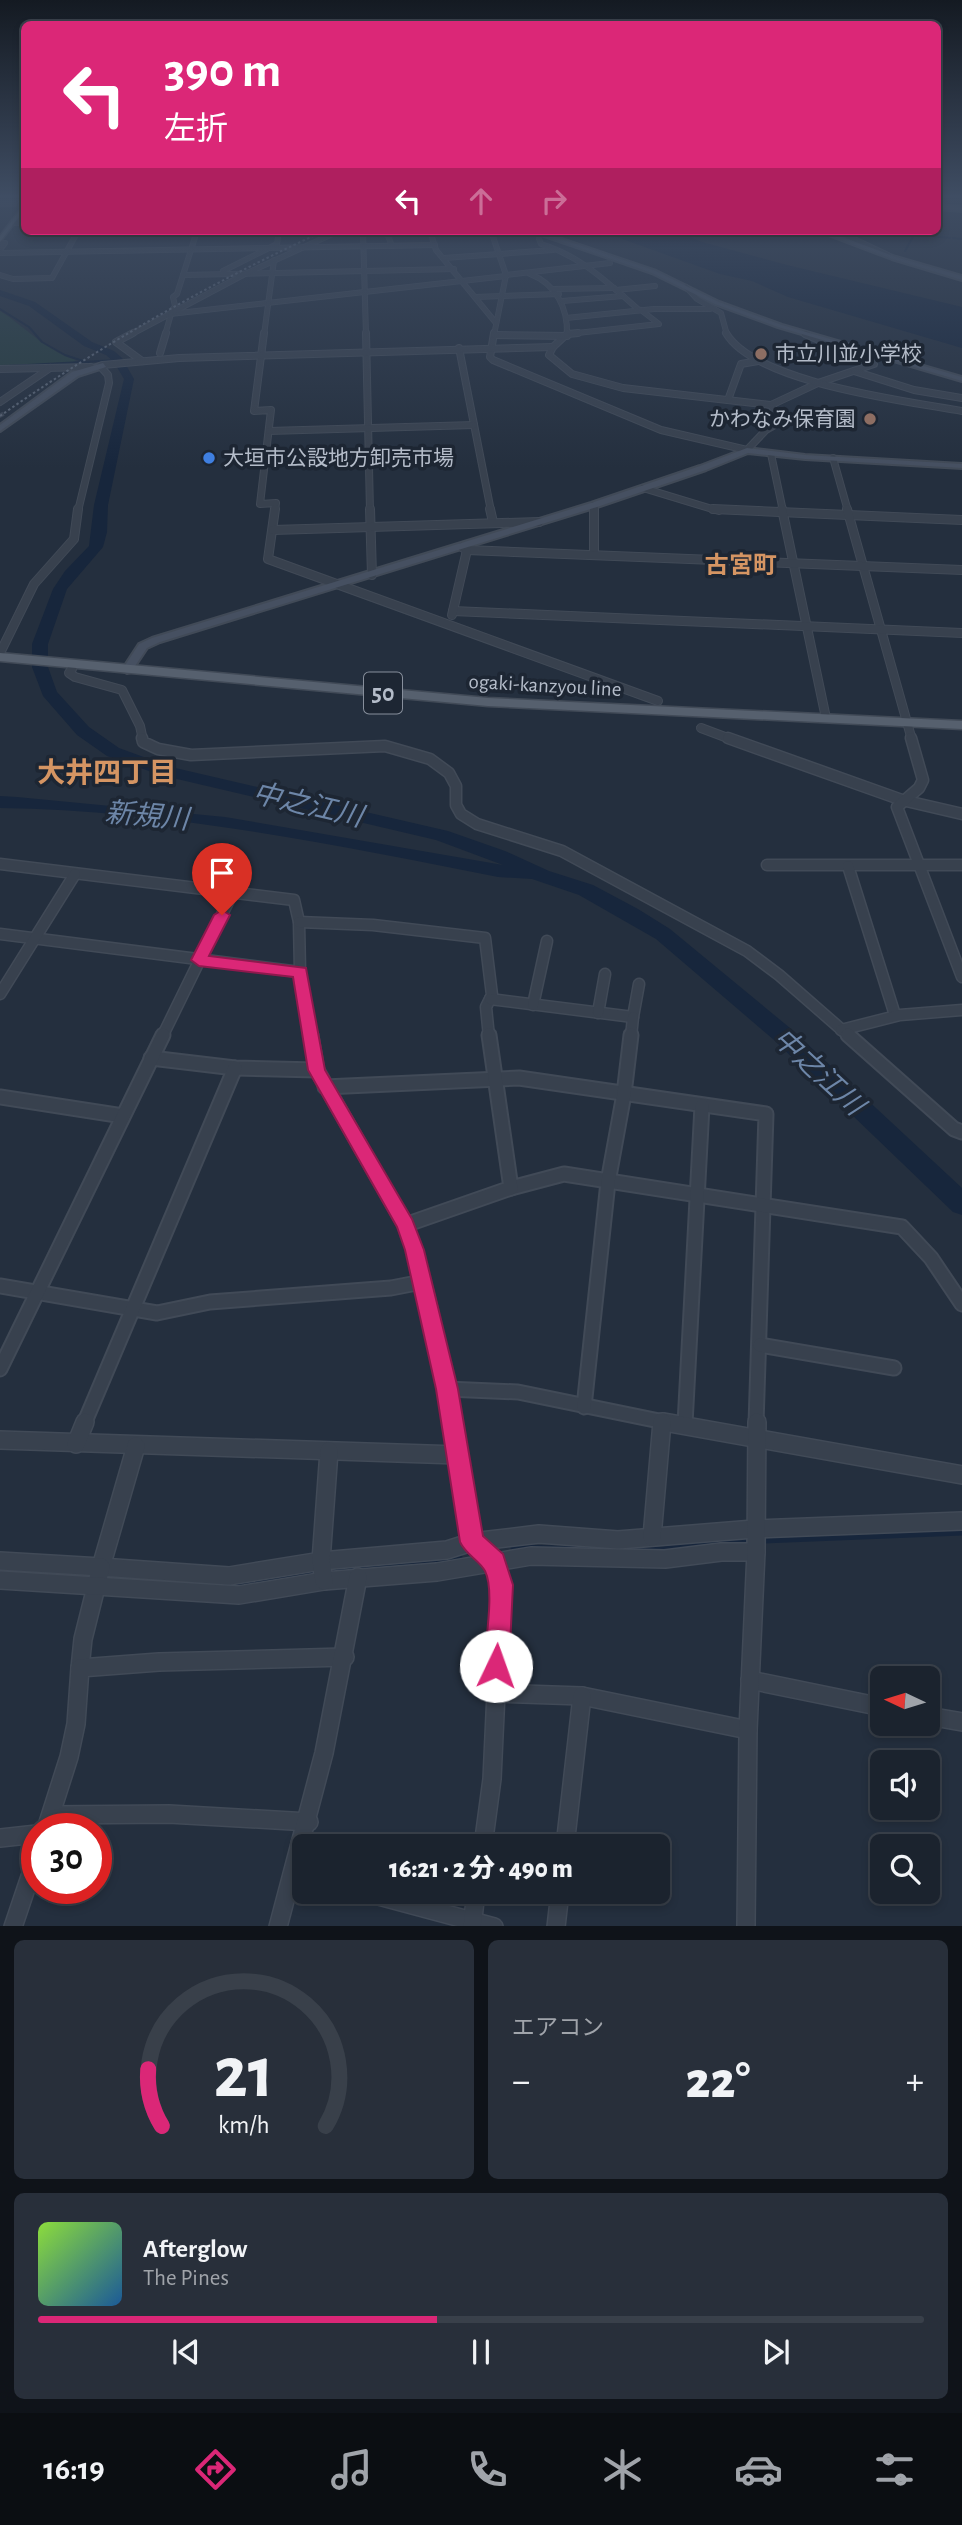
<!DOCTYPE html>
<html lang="ja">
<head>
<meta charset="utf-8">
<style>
  :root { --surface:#1b232e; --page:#282f3a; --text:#f1f3f6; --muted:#a0a4aa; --line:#39404a; --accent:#db2777 }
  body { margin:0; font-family:"Alegreya Sans","Noto Sans JP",sans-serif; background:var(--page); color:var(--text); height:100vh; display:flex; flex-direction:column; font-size:26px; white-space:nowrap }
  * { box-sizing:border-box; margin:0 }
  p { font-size:23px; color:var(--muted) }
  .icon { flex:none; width:38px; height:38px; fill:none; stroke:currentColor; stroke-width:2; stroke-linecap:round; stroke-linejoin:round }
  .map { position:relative; height:1926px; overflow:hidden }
  .panel { display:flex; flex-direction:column; gap:14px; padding:14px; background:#0f1319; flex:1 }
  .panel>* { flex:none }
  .banner { position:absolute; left:21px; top:21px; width:920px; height:214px; border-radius:10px; box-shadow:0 4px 10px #0003,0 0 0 2px var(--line); background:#db2777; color:#fff; overflow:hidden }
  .needle { width:46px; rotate:274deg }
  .tools { position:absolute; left:870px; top:1666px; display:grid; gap:14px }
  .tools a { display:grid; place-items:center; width:70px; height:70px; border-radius:10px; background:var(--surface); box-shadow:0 4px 10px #0003,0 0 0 2px var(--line); font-size:35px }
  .speed { position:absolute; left:21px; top:1813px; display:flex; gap:14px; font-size:35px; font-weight:700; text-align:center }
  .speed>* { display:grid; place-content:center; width:91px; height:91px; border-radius:50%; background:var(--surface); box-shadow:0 4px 10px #0003,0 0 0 2px var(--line); line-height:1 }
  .speed .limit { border:10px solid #d22; background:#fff; color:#111 }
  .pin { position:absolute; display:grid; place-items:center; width:60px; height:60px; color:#fff; margin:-72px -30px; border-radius:50% 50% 50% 0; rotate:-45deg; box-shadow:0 0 7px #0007 }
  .pin .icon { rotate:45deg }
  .me { position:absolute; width:77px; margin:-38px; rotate:3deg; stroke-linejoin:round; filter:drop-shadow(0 0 5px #0008) }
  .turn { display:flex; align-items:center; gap:24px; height:147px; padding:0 28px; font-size:32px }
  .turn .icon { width:91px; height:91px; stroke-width:2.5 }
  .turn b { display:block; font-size:49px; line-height:60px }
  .lanes { display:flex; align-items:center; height:66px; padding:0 28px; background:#0003; justify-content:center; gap:35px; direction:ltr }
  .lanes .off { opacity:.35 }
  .big { font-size:52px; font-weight:800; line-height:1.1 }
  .panel .tile { flex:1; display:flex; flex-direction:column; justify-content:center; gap:10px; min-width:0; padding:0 24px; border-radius:10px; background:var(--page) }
  .panel .dial { align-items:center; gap:0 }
  .dial svg { height:182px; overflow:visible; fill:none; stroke:var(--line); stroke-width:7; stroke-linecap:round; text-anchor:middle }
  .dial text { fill:var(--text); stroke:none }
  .song { display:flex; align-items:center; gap:21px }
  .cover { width:84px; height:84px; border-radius:10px; background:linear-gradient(135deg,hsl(90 70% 55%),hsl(210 70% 35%)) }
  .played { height:7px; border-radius:4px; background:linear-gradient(90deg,var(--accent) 45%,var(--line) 45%) }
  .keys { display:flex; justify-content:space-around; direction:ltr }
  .heat { display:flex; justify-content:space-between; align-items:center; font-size:38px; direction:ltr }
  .panel .tiles { flex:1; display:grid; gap:14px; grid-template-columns:1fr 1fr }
  .tile:last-child { grid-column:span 2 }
  .trip { position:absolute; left:292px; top:1834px; width:378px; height:70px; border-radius:10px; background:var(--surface); box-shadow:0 4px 10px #0003,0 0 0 2px var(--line); font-weight:800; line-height:70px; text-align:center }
  .menu { display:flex; height:112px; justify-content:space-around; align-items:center; background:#0b0e12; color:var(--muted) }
  .menu .icon { width:49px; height:49px }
  .menu .selected { color:var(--accent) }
  .menu b { font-size:32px; color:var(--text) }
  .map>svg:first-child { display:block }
  .green { fill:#263c3f }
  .water { fill:#17263c }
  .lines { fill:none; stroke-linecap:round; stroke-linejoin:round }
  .stream-far1 { stroke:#17263c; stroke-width:2 }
  .stream { stroke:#17263c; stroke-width:5 }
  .river { fill:#17263c; fill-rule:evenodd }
  .street-tunnel { stroke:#3a4453; stroke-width:6; stroke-dasharray:6 2.5; stroke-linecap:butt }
  .street-far5-casing { stroke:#414a57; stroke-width:6 }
  .street-far4-casing { stroke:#414a57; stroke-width:8 }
  .street-far3-casing { stroke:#414a57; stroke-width:10 }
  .street-far2-casing { stroke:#414a57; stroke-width:13 }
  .street-far1-casing { stroke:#414a57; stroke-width:17 }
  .street-casing { stroke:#414a57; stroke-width:20 }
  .secondary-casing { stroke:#414a57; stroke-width:4 }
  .primary-casing { stroke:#414a57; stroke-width:3 }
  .street-far5 { stroke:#38414e; stroke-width:4.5 }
  .street-far4 { stroke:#38414e; stroke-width:6 }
  .street-far3 { stroke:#38414e; stroke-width:8 }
  .street-far2 { stroke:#38414e; stroke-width:10 }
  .street-far1 { stroke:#38414e; stroke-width:13 }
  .street { stroke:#38414e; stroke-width:17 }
  .secondary { fill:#465061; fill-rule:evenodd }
  .primary { fill:#56606e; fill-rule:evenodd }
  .rail { stroke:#5a6575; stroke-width:2; stroke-dasharray:2.5 2.5; stroke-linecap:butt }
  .route { fill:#db2777; stroke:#8e194d; stroke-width:2 }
  .education-dot { fill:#8d6e63; stroke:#1d2633; stroke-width:2.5 }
  .shop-dot { fill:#3f7fe0; stroke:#1d2633; stroke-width:2.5 }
  .labels { text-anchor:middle; stroke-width:7; stroke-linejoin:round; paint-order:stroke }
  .far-poi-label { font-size:21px; fill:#b4bcc9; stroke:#1d2633; text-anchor:start }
  .far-street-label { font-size:21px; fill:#b4bcc9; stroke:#1d2633 }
  .far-quarter-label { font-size:24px; font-weight:bold; fill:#d59563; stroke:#1d2633 }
  .shield { fill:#1d2633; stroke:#878f9c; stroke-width:2 }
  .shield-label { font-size:24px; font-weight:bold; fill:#b4bcc9 }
  .neighbourhood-label { font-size:28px; font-weight:bold; fill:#d59563; stroke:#1d2633 }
  .water-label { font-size:28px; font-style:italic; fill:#6d86a8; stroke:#1d2633 }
</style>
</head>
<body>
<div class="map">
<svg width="962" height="1927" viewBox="0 0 962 1927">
  <rect width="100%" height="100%" fill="#242f3e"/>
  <path class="green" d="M0,311C26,327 46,351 76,360L72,363L0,365Z"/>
  <polygon class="water" points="600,231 676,231 702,242 787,265 962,307 962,348 788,297 752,281 720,274"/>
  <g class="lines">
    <g class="stream-far1">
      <polyline points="844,231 861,237 866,231"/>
      <polyline points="884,231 950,238"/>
      <polyline points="953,238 962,239"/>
      <polyline points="905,251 914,235"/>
      <polyline points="0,309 29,327 42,342 65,355 89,363"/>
      <polyline points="9,366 118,360"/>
    </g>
    <g class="stream">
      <polyline points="763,1541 962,1533"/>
      <path d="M513,1548C558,1545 604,1553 648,1550C683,1548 716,1541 751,1541"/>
      <polyline points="0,1571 92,1577"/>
      <polyline points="326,1571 460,1557"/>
      <polyline points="103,1578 138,1580"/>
      <polyline points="177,1583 229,1584 319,1572"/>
    </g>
    <path class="river" d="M0,290L35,302L92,342L114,351L122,358L134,379L108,505L107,532L103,547L67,589L48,644V667L57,692L89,727L119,748L171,767L448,831L505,851L549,871L593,885L638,909L670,929L790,1028L962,1188V1215L953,1212L774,1040L656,939L579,895L532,879L498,877C335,845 167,810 0,808V796L17,797L225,817L503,865L436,840L160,775L107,756L77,735L43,696L32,667V644L53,589L65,571L89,546L94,505L124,379L114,362L106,355L84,346L29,306L0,296Z"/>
    <polyline class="street-tunnel" points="0,413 2,417"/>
    <defs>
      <g id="street-far5">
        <polyline points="0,204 14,204"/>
        <polyline points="12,223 24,223"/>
        <polyline points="363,231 366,335"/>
        <polyline points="386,231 392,246"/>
        <polyline points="430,231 436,250 496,323"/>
        <polyline points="491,231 506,275 494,335"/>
        <polyline points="837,231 888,255"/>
        <path d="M539,239L541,244C581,256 608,283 639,310"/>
        <polyline points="0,243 5,243 0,250"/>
        <polyline points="0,253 435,245"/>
        <polyline points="444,258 553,250"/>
        <polyline points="223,271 277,244 279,231"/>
        <path d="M530,274C556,284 568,308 567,335"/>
        <polyline points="0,275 13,279 52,278 78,231"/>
        <polyline points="183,275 454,269"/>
        <polyline points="506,275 610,263"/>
        <polyline points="686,287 697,299 721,313 727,335"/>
        <polyline points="553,289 614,288"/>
        <polyline points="616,290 655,286"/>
        <polyline points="475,297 559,294"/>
        <polyline points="562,301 623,296"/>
        <polyline points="170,314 506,276"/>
        <polyline points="170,314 175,306 173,297 177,294 197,231"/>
        <polyline points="566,318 654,309 710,309"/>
        <polyline points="568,334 659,324 641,310"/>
        <polyline points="130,335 245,274 339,231"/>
        <polyline points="165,335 171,314"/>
        <polyline points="264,335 274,260"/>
      </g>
      <g id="street-far4">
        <polyline points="133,333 116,342 142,361"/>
        <polyline points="264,333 254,411 271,410 260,504 276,503 275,511"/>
        <polyline points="366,333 370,511"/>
        <polyline points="494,333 490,357 493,360 661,430 747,450 766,430 782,421 771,405"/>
        <polyline points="568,333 553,347 549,355 572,374 623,388 771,405 818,383 874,364 805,334"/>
        <path d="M726,333C755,383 907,401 962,411"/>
        <polyline points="568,334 578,333"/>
        <polyline points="494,335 567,336"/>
        <polyline points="459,348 491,511"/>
        <polyline points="160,353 166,333"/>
        <polyline points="103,365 179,358 553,347"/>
        <polyline points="0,369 91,367"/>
        <polyline points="854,371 914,390 962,398"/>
        <polyline points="728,400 741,364 758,361"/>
        <polyline points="0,402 50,368"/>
        <polyline points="269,431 474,425"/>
        <polyline points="771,454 783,511"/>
        <polyline points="833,458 848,511"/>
        <polyline points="643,488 719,511"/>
        <polyline points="594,505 594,511"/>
        <polyline points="78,511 109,383 108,375 100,366"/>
      </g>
      <g id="street-far3">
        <polyline points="275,509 268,559 658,701"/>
        <polyline points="370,509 372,575"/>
        <polyline points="490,509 493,522"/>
        <polyline points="594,509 594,555"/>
        <polyline points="713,509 962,520"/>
        <polyline points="782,509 826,718"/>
        <polyline points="847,509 912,740"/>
        <polyline points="273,530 539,522"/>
        <polyline points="462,547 467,550 962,570"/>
        <polyline points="453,611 962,633"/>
        <polyline points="452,615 467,550"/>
        <polyline points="0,653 34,584 74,539 78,509"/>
        <polyline points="72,669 69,673 75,677 122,690 140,726 143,740"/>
        <polyline points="701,728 733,740"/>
      </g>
      <g id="street-far2">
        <polyline points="142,738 143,742 158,749 191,755 385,746 430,759 449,773 456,786 456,805 461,814 477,824 562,851 747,951 779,975 850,1037"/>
        <polyline points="728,738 902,800 962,814"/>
        <polyline points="911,738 923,780 919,788 897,807 962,977"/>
        <polyline points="0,864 294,900 299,922 300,972 311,1037"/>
        <polyline points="767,865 962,865"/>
        <polyline points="848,866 895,1015"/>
        <polyline points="299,922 373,925 485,938 492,995 486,1007 489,1037"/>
        <polyline points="0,934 300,972"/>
        <polyline points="0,994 75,874"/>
        <polyline points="490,999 633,1017 639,984"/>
        <polyline points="533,1005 547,941"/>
        <polyline points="598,1013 605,974"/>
        <polyline points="841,1030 900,1015 962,1010"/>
        <polyline points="162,1037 233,892"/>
        <polyline points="631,1037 633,1017"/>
      </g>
      <g id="street-far1">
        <path d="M311,1035L317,1070L405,1225C430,1288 440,1358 452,1424"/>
        <polyline points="848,1035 954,1129 962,1132"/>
        <polyline points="151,1058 235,1068 317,1070"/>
        <polyline points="325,1087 519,1078 766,1114 756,1424"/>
        <polyline points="0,1097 123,1116"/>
        <polyline points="511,1188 564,1174 902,1227 931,1258 962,1304"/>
        <polyline points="405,1225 511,1188 489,1035"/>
        <polyline points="0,1286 157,1313 210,1302 391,1288 422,1282"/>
        <polyline points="760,1345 894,1368"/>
        <polyline points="0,1369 163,1035"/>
        <polyline points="447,1389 518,1392 674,1424"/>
        <polyline points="584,1407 608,1182 624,1094 631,1035"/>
        <polyline points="84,1424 235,1068"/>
        <polyline points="685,1424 702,1106"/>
      </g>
      <g id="street">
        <polyline points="451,1422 472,1542 494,1562 501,1585 492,1779 483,1846"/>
        <polyline points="664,1422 962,1475"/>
        <polyline points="0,1440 458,1455"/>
        <polyline points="76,1444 85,1422"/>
        <polyline points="136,1446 101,1567 229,1576 321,1561 447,1550 472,1542 539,1534 618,1540 754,1529 962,1521"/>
        <polyline points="652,1537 662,1422"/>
        <polyline points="0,1561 101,1567 83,1639 80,1668"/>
        <polyline points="0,1580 239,1595 324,1581 437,1572 531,1556 665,1559 721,1552 756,1552"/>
        <polyline points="324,1581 321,1561 329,1451"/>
        <polyline points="750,1680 882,1707"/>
        <polyline points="495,1693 582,1696 748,1730"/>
        <polyline points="928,1716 962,1722"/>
        <polyline points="51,1815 169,1814 309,1822"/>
        <polyline points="46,1829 69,1757 76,1724 80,1668 159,1662 345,1657"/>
        <polyline points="0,1838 37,1834"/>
        <polyline points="565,1846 582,1696"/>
        <polyline points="364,1892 494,1927"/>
        <polyline points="13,1927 37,1856"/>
        <polyline points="278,1927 324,1753 358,1577"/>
        <polyline points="472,1927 476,1892"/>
        <polyline points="556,1927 560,1892"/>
        <polyline points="746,1927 748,1730 756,1552 757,1422"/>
      </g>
      <g id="secondary">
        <polygon points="938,205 962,207 962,211 938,209"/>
        <polygon points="530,231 538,231 656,271 719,302 782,325 962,377 962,381 778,327 715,304 652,273"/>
        <polygon points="818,231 826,231 896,257 962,276 962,280 892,259"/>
        <polygon points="103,363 106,367 78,376 0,431 0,425 72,372"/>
        <polygon points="747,448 805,455 962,464 962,468 805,459 748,453 706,470 597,507 160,642 147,648 131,672 127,673 122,670 139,644 152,638 591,503 700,466"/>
      </g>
      <g id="primary">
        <polygon points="24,205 24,210 0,242 0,236"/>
        <polygon points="0,653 488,698 962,721 962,729 488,706 0,661"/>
      </g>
    </defs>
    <use href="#street-far5" class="street-far5-casing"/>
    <use href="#street-far4" class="street-far4-casing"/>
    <use href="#street-far3" class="street-far3-casing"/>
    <use href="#street-far2" class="street-far2-casing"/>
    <use href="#street-far1" class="street-far1-casing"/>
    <use href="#street" class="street-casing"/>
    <use href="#secondary" class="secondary-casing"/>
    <use href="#primary" class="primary-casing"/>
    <use href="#street-far5" class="street-far5"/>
    <use href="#street-far4" class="street-far4"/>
    <use href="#street-far3" class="street-far3"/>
    <use href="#street-far2" class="street-far2"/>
    <use href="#street-far1" class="street-far1"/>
    <use href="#street" class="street"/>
    <use href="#secondary" class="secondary"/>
    <use href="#primary" class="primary"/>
    <path class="rail" d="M0,416C103,344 210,283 324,231"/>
  </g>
  <linearGradient id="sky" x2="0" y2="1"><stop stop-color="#141a22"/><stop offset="0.42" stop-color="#3f4d63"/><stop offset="1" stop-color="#3f4d63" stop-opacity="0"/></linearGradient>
  <rect width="962" height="468" fill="url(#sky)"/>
  <path class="route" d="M222,910L230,915L209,956L306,968L325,1070L412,1219L424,1250L458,1389L483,1536L503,1554L513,1585L509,1666L505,1675L496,1678L487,1675L484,1666C485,1642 495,1591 485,1571C479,1560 466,1555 460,1542L436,1389L405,1250L397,1227L308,1070L293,977L199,966L191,960L214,915Z"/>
  <g class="education-dot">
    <circle cx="761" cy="354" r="7"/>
    <circle cx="870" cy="419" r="7"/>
  </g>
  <circle class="shop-dot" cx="209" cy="458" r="7"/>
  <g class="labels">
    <g class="far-poi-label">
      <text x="775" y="361">市立川並小学校</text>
      <text x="856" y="426" text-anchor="end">かわなみ保育園</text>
      <text x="223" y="465">大垣市公設地方卸売市場</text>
    </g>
    <g class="far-street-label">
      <text transform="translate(545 685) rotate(3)" y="7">ogaki-kanzyou line</text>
    </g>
    <g class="far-quarter-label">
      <text x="741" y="573">古宮町</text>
    </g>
    <rect class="shield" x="364" y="672.5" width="38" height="41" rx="5"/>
    <g class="shield-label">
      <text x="383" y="701">50</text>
    </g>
    <g class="neighbourhood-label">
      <text x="107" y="782">大井四丁目</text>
    </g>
    <g class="water-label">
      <text transform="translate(308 804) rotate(13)" y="10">中之江川</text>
      <text transform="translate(147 815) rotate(5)" y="10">新規川</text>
      <text transform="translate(819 1071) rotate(43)" y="10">中之江川</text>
    </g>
  </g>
</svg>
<div class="tools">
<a><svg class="needle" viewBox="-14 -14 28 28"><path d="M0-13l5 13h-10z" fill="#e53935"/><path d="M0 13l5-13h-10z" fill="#a0a4aa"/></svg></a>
<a><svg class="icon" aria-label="sound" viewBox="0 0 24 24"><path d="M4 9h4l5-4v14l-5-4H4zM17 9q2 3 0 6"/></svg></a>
<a><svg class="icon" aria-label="search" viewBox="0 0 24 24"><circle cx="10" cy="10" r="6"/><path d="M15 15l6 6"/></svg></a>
</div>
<div class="speed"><div class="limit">30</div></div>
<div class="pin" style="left:222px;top:915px;background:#d93025"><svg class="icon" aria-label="arrive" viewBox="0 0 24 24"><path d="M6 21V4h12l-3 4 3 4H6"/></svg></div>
<svg class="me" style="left:496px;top:1666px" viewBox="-20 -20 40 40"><circle r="19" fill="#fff"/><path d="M0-13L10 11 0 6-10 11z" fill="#db2777"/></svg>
<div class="trip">16:21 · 2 分 · 490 m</div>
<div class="banner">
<div class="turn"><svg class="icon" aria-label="left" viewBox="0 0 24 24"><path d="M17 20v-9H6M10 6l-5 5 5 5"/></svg><div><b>390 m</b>左折</div></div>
<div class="lanes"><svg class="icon" aria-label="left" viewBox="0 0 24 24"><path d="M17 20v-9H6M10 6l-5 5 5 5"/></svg><svg class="icon off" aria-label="ahead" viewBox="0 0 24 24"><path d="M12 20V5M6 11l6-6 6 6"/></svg><svg class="icon off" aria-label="right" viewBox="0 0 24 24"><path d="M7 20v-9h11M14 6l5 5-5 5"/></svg></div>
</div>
</div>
<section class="panel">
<div class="tiles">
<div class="tile dial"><svg viewBox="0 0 100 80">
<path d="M14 69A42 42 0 1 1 86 69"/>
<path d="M14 69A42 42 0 0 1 8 44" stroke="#db2777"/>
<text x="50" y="56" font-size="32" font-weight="700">21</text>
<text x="50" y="72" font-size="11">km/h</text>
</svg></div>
<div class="tile"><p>エアコン</p>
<div class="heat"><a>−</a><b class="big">22°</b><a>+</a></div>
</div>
<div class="tile">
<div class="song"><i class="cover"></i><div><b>Afterglow</b><p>The Pines</p></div></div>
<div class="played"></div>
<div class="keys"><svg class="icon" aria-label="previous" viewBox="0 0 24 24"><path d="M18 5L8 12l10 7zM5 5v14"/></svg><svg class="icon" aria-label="pause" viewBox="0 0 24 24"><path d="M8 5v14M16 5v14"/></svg><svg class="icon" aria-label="next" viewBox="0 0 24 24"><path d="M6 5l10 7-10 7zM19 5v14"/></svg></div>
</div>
</div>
</section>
<nav class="menu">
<b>16:19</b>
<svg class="icon selected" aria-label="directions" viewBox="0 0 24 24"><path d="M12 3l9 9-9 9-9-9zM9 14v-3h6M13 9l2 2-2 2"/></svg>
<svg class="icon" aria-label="music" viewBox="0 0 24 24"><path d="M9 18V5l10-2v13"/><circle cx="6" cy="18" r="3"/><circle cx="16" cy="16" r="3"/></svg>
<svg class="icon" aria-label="phone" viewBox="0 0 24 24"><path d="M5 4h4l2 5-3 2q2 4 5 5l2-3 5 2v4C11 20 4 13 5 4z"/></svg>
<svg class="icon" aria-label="climate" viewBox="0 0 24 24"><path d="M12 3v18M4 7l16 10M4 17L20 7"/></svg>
<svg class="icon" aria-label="car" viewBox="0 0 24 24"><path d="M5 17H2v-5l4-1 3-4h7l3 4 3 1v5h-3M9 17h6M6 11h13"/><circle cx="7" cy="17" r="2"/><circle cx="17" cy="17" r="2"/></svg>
<svg class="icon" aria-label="filters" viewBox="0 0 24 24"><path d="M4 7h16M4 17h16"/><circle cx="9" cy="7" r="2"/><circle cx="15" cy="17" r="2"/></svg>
</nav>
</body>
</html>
